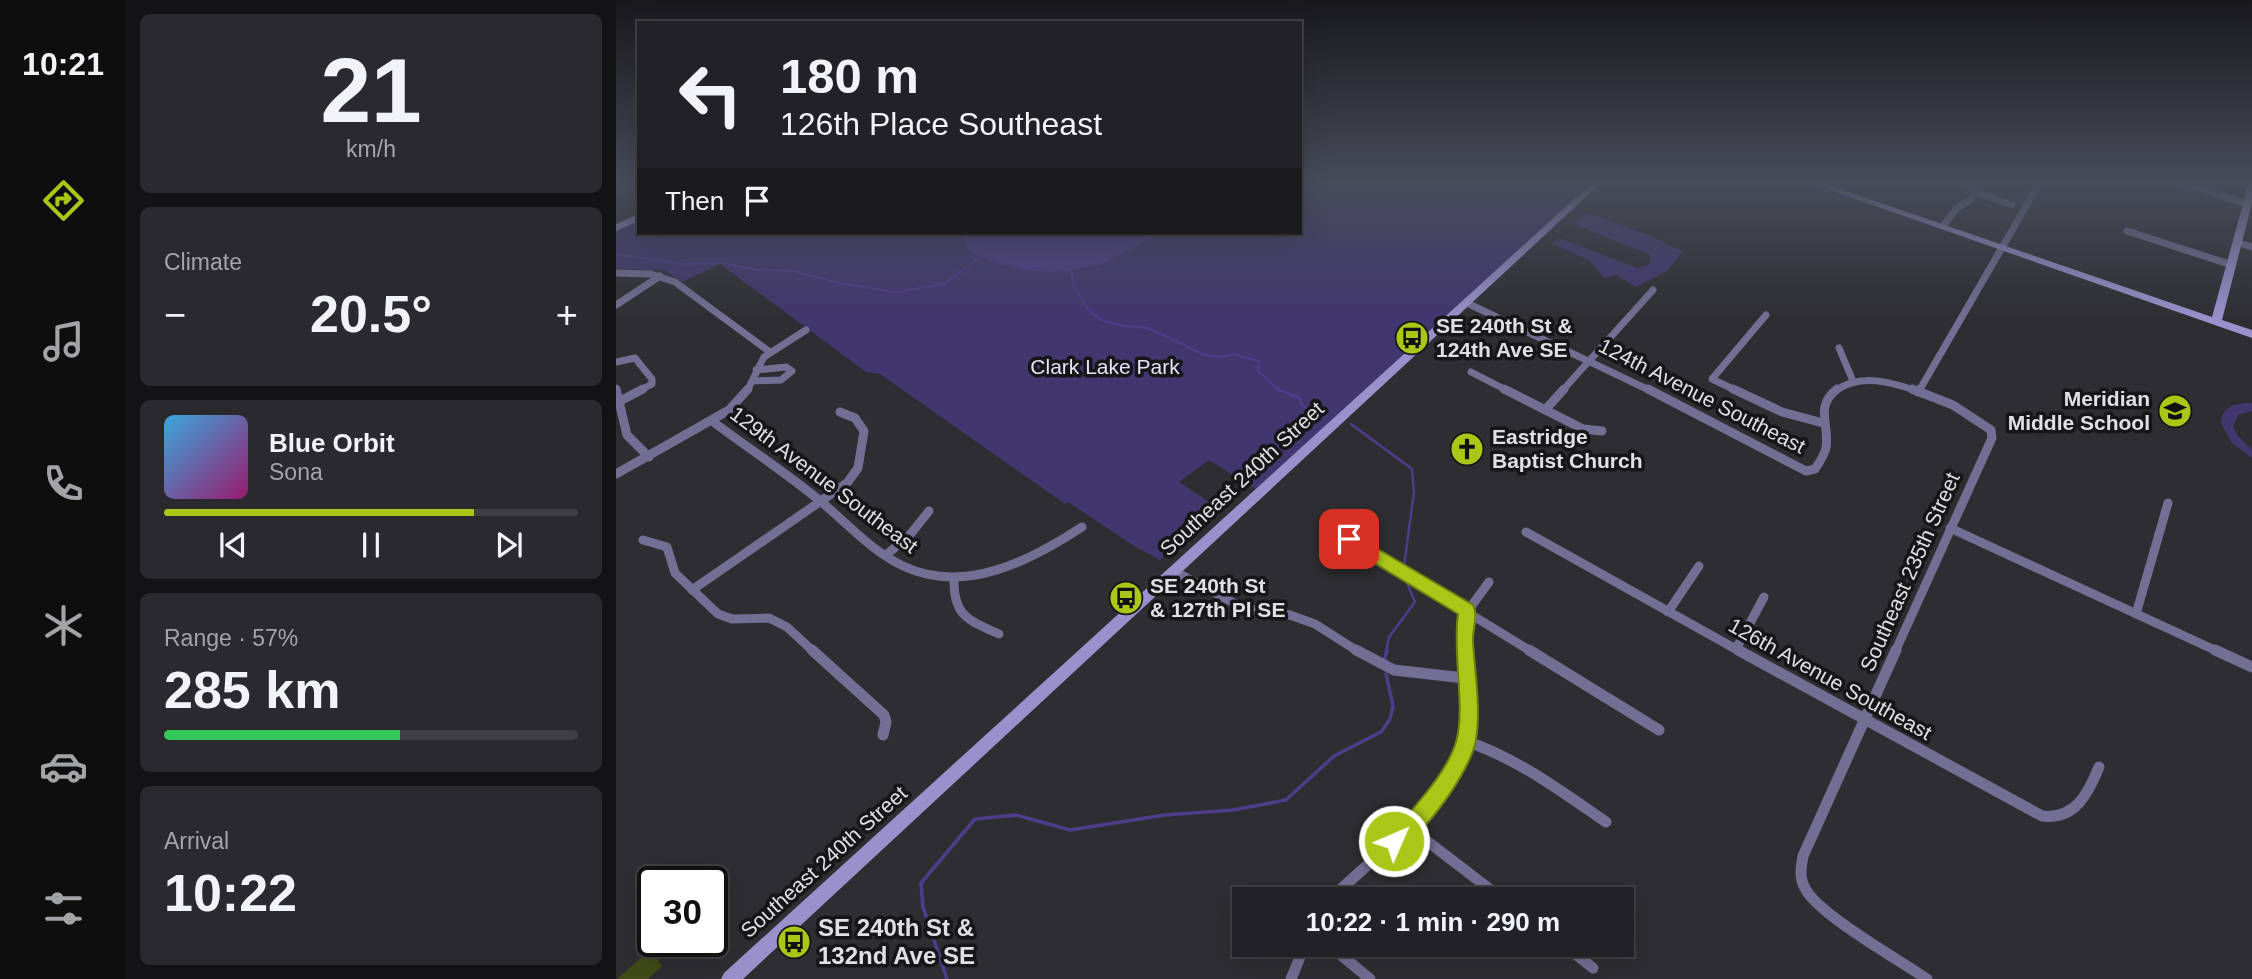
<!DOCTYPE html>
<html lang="en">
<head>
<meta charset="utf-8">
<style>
  :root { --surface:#222226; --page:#2a2a2e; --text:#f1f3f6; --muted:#a2a4a7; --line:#3f3f43; --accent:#aac718 }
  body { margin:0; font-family:Helvetica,sans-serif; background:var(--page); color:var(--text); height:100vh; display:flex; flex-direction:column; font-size:26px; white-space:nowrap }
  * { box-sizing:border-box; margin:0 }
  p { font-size:23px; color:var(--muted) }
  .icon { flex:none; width:38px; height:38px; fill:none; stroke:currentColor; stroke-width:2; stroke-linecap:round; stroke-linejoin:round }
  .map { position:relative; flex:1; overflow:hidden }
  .sheet { display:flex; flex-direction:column; gap:14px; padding:14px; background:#131315; width:490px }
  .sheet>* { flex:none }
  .hud { position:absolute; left:21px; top:21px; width:665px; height:214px; border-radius:0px; box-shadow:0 7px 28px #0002,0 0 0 2px var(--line); background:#222226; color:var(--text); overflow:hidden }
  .speed { position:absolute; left:21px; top:866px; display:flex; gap:14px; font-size:35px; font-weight:700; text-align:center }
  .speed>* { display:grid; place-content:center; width:91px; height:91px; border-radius:50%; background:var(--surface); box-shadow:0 7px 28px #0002,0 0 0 2px var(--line); line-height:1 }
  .speed .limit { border:4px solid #111; border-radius:10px; background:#fff; color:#111 }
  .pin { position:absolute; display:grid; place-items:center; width:60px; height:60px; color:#fff; margin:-30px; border-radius:14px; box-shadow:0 4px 10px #0006 }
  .me { position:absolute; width:77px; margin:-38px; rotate:45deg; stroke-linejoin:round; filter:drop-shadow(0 0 5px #0008) }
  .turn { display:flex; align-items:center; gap:24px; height:147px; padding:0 28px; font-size:32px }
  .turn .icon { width:91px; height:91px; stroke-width:2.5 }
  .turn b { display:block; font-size:49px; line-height:60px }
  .then { display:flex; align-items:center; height:66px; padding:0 28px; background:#0003; gap:14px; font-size:26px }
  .big { font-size:52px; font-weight:700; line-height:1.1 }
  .sheet .tile { flex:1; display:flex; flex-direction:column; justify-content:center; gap:10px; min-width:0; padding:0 24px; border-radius:10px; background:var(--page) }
  .sheet .dial { align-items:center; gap:0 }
  .dial b { font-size:91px; line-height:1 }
  .song { display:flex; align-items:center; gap:21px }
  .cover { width:84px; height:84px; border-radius:10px; background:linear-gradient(135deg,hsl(200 70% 55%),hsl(320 70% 35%)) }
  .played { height:7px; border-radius:4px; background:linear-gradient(90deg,var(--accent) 75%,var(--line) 75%) }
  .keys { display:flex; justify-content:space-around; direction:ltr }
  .heat { display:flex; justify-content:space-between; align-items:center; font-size:38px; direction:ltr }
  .charge { height:10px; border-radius:5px; background:linear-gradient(90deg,#34c759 57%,var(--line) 0) }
  .trip { position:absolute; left:616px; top:887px; width:402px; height:70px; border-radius:0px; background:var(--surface); box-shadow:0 7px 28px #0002,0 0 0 2px var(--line); font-weight:700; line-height:70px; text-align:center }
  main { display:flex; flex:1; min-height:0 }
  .dock { display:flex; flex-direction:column; width:126px; justify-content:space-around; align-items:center; background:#0e0e0f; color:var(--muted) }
  .dock .icon { width:49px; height:49px }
  .dock .on { color:var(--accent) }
  .dock b { font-size:32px; color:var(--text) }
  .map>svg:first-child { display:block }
  .green { fill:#42366f }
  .water { fill:#4f3c8b }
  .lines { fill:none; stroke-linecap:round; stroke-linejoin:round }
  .stream-far2 { stroke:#4f3c8b; stroke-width:2 }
  .stream-far1 { stroke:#4f3c8b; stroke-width:2.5 }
  .stream { stroke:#4f3c8b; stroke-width:3.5 }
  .building { fill:#414b17 }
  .street-far2 { stroke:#736e93; stroke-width:7 }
  .street-far1 { stroke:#736e93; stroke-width:9 }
  .street { stroke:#736e93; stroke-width:11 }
  .secondary { fill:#9a91cc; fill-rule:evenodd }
  .route { fill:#aac718; stroke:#6e8110; stroke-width:2 }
  .labels { text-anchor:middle; stroke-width:7; stroke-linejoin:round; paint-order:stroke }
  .poi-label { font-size:21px; font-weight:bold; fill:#e0e0e3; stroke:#161618; text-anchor:start }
  .park-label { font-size:21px; fill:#e4e1f8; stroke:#161618 }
  .street-label { font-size:21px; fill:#e0e0e3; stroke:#161618 }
  .near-poi-label { font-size:24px; font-weight:bold; fill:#e0e0e3; stroke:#161618; text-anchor:start }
</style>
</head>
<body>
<main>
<nav class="dock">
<b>10:21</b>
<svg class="icon on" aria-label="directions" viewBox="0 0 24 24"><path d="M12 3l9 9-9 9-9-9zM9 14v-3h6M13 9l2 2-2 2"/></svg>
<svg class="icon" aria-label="music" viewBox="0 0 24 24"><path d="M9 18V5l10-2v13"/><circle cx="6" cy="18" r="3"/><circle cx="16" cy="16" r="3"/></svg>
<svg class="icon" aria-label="phone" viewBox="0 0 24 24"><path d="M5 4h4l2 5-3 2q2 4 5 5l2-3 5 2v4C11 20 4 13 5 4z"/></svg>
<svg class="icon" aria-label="climate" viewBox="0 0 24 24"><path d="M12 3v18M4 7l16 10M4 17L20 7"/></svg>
<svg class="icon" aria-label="car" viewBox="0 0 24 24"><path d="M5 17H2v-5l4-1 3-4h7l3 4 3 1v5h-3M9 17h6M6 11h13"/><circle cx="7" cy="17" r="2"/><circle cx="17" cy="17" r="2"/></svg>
<svg class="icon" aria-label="filters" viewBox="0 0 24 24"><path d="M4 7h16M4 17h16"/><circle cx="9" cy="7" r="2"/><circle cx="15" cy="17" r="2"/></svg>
</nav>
<section class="sheet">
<div class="tile dial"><b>21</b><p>km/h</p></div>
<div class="tile"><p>Climate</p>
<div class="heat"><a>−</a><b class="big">20.5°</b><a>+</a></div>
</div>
<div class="tile">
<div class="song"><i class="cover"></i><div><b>Blue Orbit</b><p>Sona</p></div></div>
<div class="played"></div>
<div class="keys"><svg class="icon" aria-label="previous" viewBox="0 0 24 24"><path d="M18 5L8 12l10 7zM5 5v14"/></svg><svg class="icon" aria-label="pause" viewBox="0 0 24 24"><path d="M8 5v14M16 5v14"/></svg><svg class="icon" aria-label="next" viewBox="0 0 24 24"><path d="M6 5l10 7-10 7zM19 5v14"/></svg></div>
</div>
<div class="tile"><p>Range · 57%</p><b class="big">285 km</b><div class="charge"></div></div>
<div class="tile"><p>Arrival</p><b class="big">10:22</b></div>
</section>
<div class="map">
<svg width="1636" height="979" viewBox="0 0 1636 979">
  <rect width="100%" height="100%" fill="#2e2e32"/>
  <g class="green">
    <polygon points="684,182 982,182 644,492 593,460 563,482 601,507 544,560 518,546 452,502 449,504 264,374 250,372 104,264 66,282 48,270 0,269 0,231 23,220 23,233 684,233"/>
    <polygon points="970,212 1035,236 1067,252 1051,271 1020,287 1000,275 988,278 973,260 936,244 943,238 1021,268 1034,264 1034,255 958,224"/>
    <path d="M1636,403V411L1622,415L1617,426L1622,436L1636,450V458L1616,443L1605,423C1606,405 1621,403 1636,403Z"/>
  </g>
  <polygon class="water" points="347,233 545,233 485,265 440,272 407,270 364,257 352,250"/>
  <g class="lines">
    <g class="stream-far2">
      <polyline points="0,254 67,264 105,263 142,270 177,271 223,283 280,292 328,284 364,257"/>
      <polyline points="455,270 458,287 475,313 486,320 508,326 532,328 589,355 606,357 617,354 643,361 642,371 664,391"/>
    </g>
    <g class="stream-far1">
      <polyline points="661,389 683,398 687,406 707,415"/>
      <polyline points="735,424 796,469 798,492 788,566"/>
      <polyline points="770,652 773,637 799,602 790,580"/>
    </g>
    <g class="stream">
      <polyline points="769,658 771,650"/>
      <polyline points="331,979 307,907 305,883 359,819 400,815 454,830 549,815 617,810 670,800 718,756 765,732 774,719 777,706 770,674"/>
    </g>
  </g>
  <polygon class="building" points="34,950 46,966 32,979 1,979"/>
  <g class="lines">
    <g class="street-far2">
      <polyline points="1346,182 1354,185 1359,192 1396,205"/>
      <polyline points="1562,182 1631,204"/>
      <polyline points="1327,226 1341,208 1354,200 1359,192"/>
      <polyline points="1511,231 1616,265"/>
      <polyline points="1623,243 1636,247"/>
      <polyline points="0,273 35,274 59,282 154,352"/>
      <polyline points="851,303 1035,391"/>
      <polyline points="0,305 44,276"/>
      <polyline points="1223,348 1237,381"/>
      <polyline points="0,362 19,358 36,379 36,384 23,391"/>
      <polyline points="855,372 892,391"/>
      <polyline points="137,381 165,380 176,371 170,367 140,370"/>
      <polyline points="131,391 148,357 190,330"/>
      <polyline points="946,391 1037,290"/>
      <polyline points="1121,391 1096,379 1150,315"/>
      <path d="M1219,391C1245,373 1274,382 1302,391"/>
      <polyline points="1303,391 1424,182"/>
    </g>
    <g class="street-far1">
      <polyline points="0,389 11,435 33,457"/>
      <polyline points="888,389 967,429 986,431"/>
      <path d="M1032,389L1190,471L1199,469C1203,463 1208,456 1210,448C1214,425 1198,407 1221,389"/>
      <polyline points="1117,389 1166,412 1207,423"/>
      <polyline points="1302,392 1304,389"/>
      <polyline points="4,401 27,389"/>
      <polyline points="929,410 948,389"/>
      <path d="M96,421C132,448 169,472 203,500C230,522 255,551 287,566C349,595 414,561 466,527"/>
      <polyline points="0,474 113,410 132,389"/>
      <polyline points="709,525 916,652"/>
      <polyline points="1334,528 1603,652"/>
      <polyline points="910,532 1125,652"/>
      <polyline points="27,540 51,547 59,573 102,614 116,619 153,618 171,627 198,652"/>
      <polyline points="270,555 293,536 313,511"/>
      <polyline points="560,572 627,608 674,615 699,624 743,652"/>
      <path d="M338,578C337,616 352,620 383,634"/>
      <polyline points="76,590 231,483 242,468 248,431 239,418 224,412"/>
      <polyline points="1052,612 1083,566"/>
      <polyline points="1520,614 1552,503"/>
      <polyline points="1120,649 1148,597"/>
      <polyline points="848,652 851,612 873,582"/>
      <polyline points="1279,652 1376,438 1375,430 1337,405 1296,389"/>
    </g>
    <g class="street">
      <polyline points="196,650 268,715 270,722 267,735"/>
      <polyline points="740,650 778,670 848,678"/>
      <polyline points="913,650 1043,730"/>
      <path d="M1122,650L1426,816C1459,820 1472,794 1483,767"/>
      <path d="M1280,650L1187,856C1185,867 1183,878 1189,888C1200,913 1285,961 1311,979"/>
      <polyline points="1599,650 1636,667"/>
      <path d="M850,741C904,760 943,790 990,822"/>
      <polyline points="794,828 888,900"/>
      <path d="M714,900C760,852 846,799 853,726C856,700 850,675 848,650"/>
      <polyline points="713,945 754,979"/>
      <polyline points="948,945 977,968"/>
      <polyline points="675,979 689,945"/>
    </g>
    <g class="secondary">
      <polygon points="977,182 986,182 127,979 105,979 108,973"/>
      <polygon points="1191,182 1204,182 1596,317 1632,186 1636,183 1636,203 1606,320 1636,330 1636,338"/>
      <polygon points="23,214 23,221 0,231 0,224"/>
    </g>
  </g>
  <linearGradient id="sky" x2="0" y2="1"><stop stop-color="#19191c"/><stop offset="0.57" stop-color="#464c5a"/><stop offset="1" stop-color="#464c5a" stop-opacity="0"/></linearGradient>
  <rect width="1636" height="319" fill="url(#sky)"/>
  <path class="route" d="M733,532L857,605C863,616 856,630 857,642C859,674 865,708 860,740C855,770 806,840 778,851L771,848L768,841C772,830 782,826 789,818C807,797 832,769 840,742C850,708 836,653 842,614L727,544L725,539L727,534Z"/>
  <defs>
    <symbol id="bus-disc" viewBox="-11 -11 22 22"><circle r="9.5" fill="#aac718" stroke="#161618"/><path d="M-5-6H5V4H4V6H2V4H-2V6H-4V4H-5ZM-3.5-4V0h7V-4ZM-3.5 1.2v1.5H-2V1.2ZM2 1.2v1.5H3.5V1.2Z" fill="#111"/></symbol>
    <symbol id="school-disc" viewBox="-11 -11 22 22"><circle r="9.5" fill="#aac718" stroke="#161618"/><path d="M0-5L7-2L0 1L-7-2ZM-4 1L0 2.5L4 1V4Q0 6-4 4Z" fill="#111"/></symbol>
    <symbol id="church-disc" viewBox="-11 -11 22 22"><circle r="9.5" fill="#aac718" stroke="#161618"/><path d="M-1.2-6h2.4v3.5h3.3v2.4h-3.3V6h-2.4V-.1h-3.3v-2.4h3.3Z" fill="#111"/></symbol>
  </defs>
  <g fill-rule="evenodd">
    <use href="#bus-disc" x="777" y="319" width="38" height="38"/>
    <use href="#school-disc" x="1540" y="392" width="38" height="38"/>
    <use href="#church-disc" x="832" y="430" width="38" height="38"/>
    <use href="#bus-disc" x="491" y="579" width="38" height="38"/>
    <use href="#bus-disc" x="159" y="923" width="38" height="38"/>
  </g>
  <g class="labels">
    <g class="poi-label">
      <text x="820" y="333">SE 240th St &amp;<tspan x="820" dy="24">124th Ave SE</tspan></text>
      <text x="1534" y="406" text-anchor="end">Meridian<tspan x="1534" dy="24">Middle School</tspan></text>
      <text x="876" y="444">Eastridge<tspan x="876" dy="24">Baptist Church</tspan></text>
      <text x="534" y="593">SE 240th St<tspan x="534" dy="24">&amp; 127th Pl SE</tspan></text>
    </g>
    <g class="park-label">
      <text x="489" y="374">Clark Lake Park</text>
    </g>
    <g class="street-label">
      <text transform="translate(1086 396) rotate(27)" y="7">124th Avenue Southeast</text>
      <text transform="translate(626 479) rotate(-43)" y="7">Southeast 240th Street</text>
      <text transform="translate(208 480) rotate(37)" y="7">129th Avenue Southeast</text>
      <text transform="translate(1294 572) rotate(-66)" y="7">Southeast 235th Street</text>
      <text transform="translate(1214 679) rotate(29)" y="7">126th Avenue Southeast</text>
      <text transform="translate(208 862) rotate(-42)" y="7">Southeast 240th Street</text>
    </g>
    <g class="near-poi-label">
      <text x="202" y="936">SE 240th St &amp;<tspan x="202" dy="28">132nd Ave SE</tspan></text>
    </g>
  </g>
</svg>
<div class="speed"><div class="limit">30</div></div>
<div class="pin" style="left:733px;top:539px;background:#d93025"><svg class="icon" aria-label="arrive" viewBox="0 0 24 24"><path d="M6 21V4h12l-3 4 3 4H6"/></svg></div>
<svg class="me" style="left:778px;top:841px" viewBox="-20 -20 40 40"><circle r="17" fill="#aac718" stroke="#fff" stroke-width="3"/><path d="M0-11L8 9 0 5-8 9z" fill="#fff"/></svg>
<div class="trip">10:22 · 1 min · 290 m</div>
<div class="hud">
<div class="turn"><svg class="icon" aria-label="left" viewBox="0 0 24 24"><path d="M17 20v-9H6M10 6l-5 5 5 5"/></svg><div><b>180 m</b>126th Place Southeast</div></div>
<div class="then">Then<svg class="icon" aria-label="arrive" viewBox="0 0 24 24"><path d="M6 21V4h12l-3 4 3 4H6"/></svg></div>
</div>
</div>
</main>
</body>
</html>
